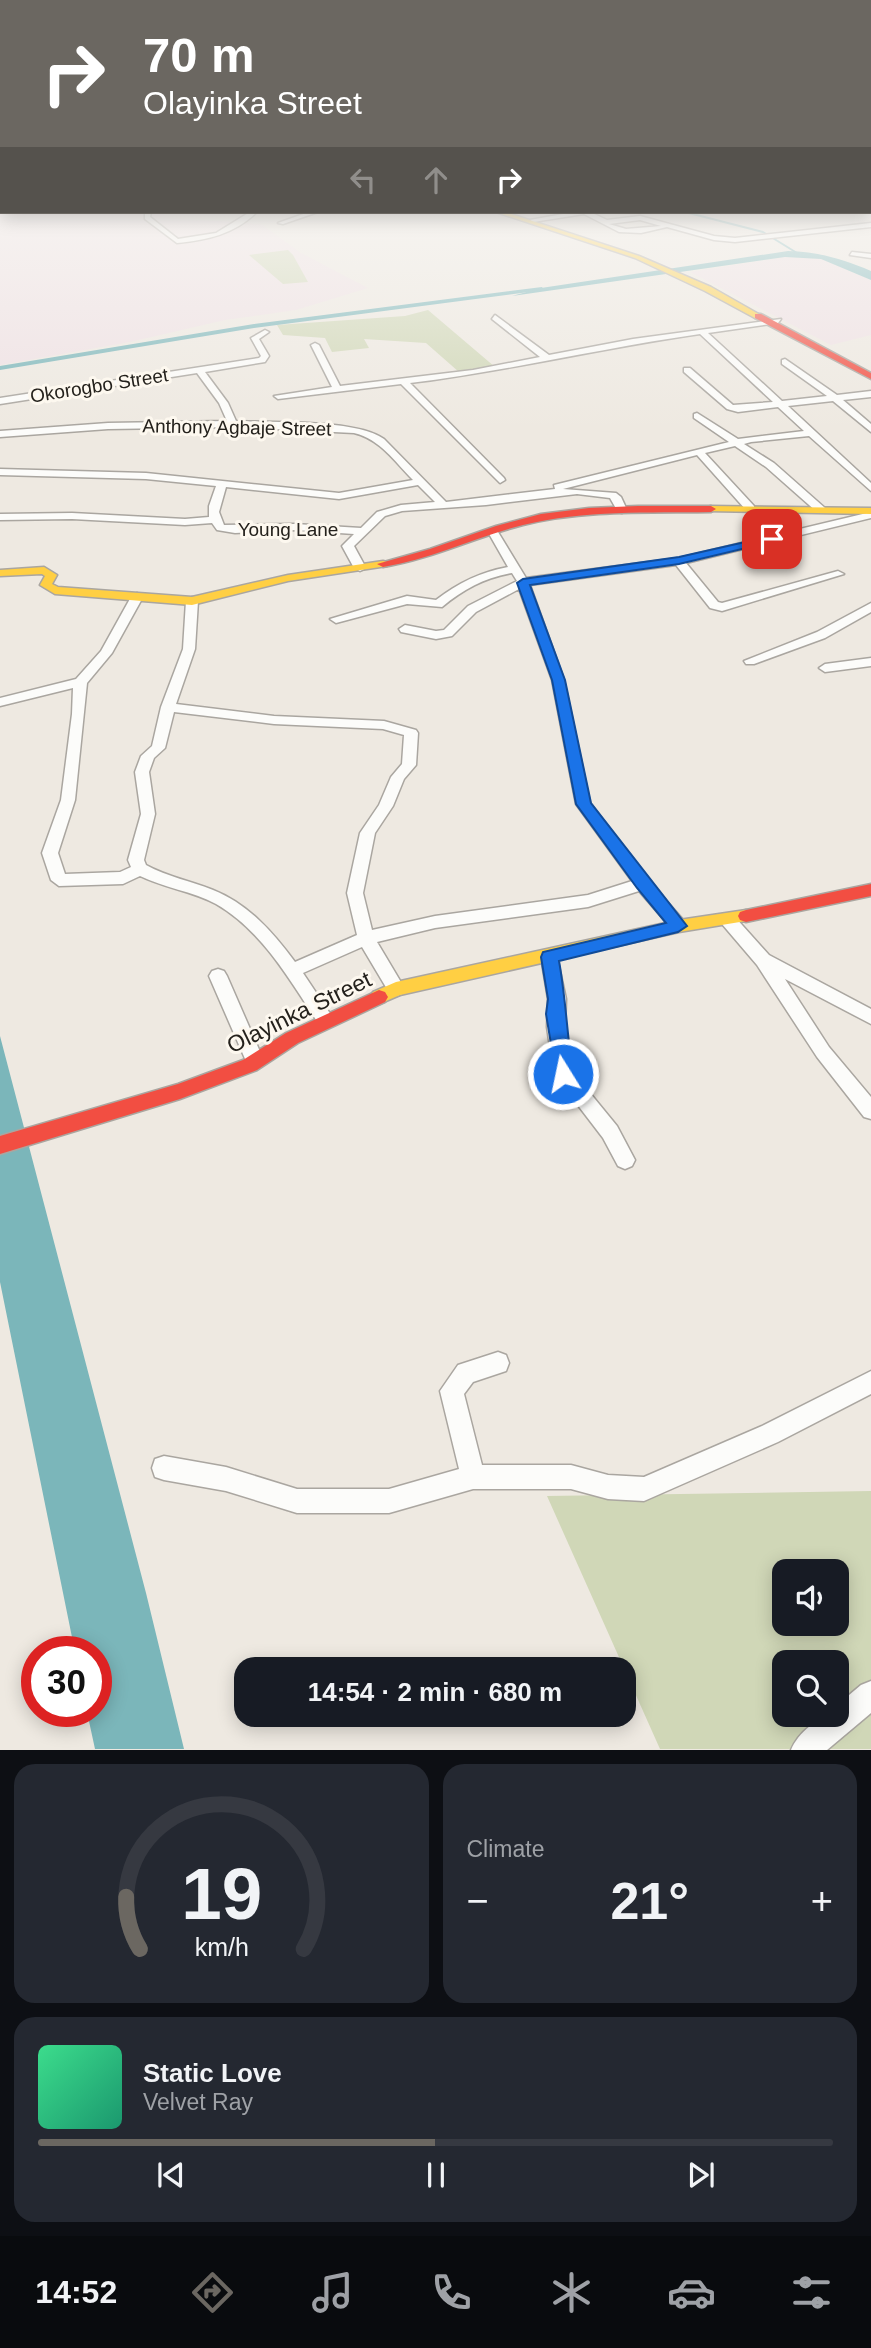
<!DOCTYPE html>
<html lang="en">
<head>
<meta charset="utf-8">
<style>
  :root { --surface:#171b24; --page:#242831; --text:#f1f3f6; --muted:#9ea1a6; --line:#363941; --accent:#6b6761 }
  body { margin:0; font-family:Helvetica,sans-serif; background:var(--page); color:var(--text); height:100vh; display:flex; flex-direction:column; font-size:26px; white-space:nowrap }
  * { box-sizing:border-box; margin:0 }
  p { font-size:23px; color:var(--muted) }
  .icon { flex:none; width:38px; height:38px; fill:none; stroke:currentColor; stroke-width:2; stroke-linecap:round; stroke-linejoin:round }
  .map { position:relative; height:1750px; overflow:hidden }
  .panel { display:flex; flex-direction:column; gap:14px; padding:14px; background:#0d0f14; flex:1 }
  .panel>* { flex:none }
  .guide { position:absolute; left:0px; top:0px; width:872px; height:214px; box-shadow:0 4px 18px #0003; background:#6b6761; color:#fff; overflow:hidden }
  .tools { position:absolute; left:772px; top:1559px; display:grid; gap:14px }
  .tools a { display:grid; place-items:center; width:77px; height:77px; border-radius:14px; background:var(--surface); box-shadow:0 4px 18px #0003; font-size:35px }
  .speed { position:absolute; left:21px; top:1636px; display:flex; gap:14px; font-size:35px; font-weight:700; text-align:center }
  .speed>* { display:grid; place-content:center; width:91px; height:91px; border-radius:50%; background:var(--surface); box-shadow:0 4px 18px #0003; line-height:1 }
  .speed .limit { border:10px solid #d22; background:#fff; color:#111 }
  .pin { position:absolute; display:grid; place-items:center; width:60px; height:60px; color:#fff; margin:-30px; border-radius:14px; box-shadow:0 4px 10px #0006 }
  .me { position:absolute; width:77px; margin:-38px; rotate:350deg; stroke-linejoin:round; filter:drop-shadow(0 0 5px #0008) }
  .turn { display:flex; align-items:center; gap:24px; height:147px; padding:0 28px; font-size:32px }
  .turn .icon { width:91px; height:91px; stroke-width:2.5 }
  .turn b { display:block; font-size:49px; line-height:60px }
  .lanes { display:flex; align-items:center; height:66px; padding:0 28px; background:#0003; justify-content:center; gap:35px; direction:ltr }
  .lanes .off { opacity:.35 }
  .big { font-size:52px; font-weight:700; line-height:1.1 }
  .panel .tile { flex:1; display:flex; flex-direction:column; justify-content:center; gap:10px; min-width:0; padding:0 24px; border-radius:21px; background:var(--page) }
  .panel .dial { align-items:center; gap:0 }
  .dial svg { height:182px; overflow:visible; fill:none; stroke:var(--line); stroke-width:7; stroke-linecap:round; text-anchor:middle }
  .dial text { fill:var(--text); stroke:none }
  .song { display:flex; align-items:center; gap:21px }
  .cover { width:84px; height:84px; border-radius:10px; background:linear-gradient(135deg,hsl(150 70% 55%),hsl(160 70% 35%)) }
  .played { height:7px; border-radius:4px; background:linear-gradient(90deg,var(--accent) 50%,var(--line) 50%) }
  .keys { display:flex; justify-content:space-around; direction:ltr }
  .heat { display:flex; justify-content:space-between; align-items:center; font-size:38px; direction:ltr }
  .panel .tiles { flex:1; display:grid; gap:14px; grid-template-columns:1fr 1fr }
  .tile:last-child { grid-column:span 2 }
  .trip { position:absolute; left:234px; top:1657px; width:402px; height:70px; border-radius:21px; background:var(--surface); box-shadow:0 4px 18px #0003; font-weight:700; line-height:70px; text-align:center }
  .tabs { display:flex; height:112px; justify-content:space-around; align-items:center; background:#090b0e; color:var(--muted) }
  .tabs .icon { width:49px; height:49px }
  .tabs .current { color:var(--accent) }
  .tabs b { font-size:32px; color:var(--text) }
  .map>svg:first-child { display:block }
  .industrial { fill:#efe1e4 }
  .green { fill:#d0d7b7; fill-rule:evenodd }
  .water { fill:#7bb6ba }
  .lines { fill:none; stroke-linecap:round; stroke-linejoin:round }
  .stream { stroke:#7bb6ba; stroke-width:2 }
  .canal { fill:#7bb6ba; fill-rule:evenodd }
  .street-casing { stroke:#aaa6a0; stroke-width:3 }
  .slow-casing { stroke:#aaa6a0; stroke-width:3 }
  .jam-casing { stroke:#aaa6a0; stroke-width:3 }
  .street { fill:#fcfcfa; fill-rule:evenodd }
  .slow { fill:#ffcf43; fill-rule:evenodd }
  .jam { fill:#f24e42; fill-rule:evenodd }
  .route { fill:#1a73e8; stroke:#114b97; stroke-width:2 }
  .labels { text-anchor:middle; stroke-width:6; stroke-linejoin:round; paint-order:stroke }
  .far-street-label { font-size:19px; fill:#24211c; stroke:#fdf8ef }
  .street-label { font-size:23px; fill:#24211c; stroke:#fdf8ef }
</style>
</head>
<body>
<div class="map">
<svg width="871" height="1750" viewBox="0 0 871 1750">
  <rect width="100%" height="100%" fill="#eee9e1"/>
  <g class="industrial">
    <polygon points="0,185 2,212 158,212 172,218 261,224 301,253 368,288 296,310 225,320 130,342 0,365"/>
    <polygon points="785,257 821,259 871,280 871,335 831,345 690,272"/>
  </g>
  <g class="green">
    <polygon points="288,250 293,255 308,282 283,284 249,255"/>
    <polygon points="428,310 495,367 459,372 426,343 364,339 369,348 332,352 325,338 283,335 277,325 405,316"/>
    <path d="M871,1491V1749H660L547,1496ZM784,1572H836V1624H784ZM784,1662H836V1715H784Z"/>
  </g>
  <g class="water">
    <path d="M788,251C819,252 843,259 871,271V280L821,259L785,257L512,296L541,288Z"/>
    <polygon points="0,1036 146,1593 184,1749 95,1749 87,1712 96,1712 96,1652 75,1652 0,1282"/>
  </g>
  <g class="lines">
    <polyline class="stream" points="685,212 763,232 797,253"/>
    <polygon class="canal" points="542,287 544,290 254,328 0,370 0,366 254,324"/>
    <defs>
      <g id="street">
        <rect x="870" y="199" width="1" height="5"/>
        <path d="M145,212H151L150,217L178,239L216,233L250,212H257C234,234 208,240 177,243L145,219Z"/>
        <polygon points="309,212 318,212 283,224 278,223"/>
        <path d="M574,212H590L607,220L640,216L714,236L735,238L871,223V227L735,242L714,240L667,227L641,233L619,232L584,214L533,222L530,220ZM640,220L661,226L626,229L609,224Z"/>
        <polygon points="852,252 871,254 871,258 850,255"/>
        <path d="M495,315L549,355L633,339L781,319L778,323L708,333L782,401L827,396L782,364V360L785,359L837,395L871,391V397L843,400L871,424V432L833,401L788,406L871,483V491L809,436L751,442L744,444L774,463L825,508V512H817L766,467L735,446L705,453L754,506V510H746L697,455L563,489L616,493L621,497L627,510L622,513L618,512L610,498L577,494L486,505L402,511L385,516L354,546L366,568L360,571L354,568L342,546L354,534L295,530L235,533L217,530L212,523L185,525L72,519L0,520V514L72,513L185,519L209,517V506L216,486L146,479L0,475V469L146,473L339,493L413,480C395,462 380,439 354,433L233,427L108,429L0,437V431L108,423L227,421L219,403L197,373L0,404V398L259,358L261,356L251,338L265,330L269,332L259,339L269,356L265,362L205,372L228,403L236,421C274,423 356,419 384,439L446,502L555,489L554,485L729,442L694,418V414L697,413L738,439L804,431L778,407L738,412L727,409L684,372V368H690L733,405L773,402L700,334C602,348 508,371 410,383L504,478L505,480L500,483L401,384L278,399L274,396L332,387L311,345L315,343L319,345L340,386L473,370L540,357L492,319ZM418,485L435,502L401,505L377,512L361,528L295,524L224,525L219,512L226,487L339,499Z"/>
        <path d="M871,512V518L686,563L718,602L722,603L838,571L844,574L722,611L710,608L676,565L530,585L564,680L590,803L648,880L685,922L687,926L685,930H673L639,891L588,907L435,928L377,942L405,989L402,994L396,996L390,994L362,947L303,973L335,1021L332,1026L326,1028L320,1026C291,982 263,931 216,904C192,891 164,888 140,876L123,884L59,886L51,880L42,853L61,800L72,714L73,688L0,706V698L76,679L101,651L131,597L137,593L143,597L112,653L87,683L75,800L58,853L65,874L120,872L131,867L128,860L141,814L135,772L141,756L152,746L161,707L183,649L186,601L192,597L198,601L195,649L176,704L274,716L384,721L416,730L418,733L416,765L404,779L393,806L375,833L363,893L372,930L435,916L588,895L632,881L576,804L552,680L519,589L476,612L452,636L436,639L401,632L399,629L405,625L436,631L444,630L468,606L517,581L512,573C484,578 464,589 442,607L407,604L336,623L330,619L407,596L436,600C458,583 480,572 508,567L488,532L493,529L498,532L526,578L679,558ZM174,712L274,724L383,729L404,735L402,764L391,777L379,805L360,833L347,893L357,935L295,962C273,932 248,904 213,890C191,881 168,877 146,865L144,860L155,814L149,772L154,758L165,748Z"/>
        <polygon points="871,603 871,612 825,638 754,664 746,664 744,661 817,632"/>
        <polygon points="871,658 871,666 825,672 819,668 825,664"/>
        <polygon points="728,914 734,916 769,955 871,1009 871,1024 785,979 829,1047 871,1097 871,1119 864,1117 817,1057 757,965 722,924 720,920 722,916"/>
        <polygon points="549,951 555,952 557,957 566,999 565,1027 572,1071 617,1126 635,1160 632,1166 625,1169 618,1166 603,1138 554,1074 547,1027 548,999 541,957 543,952"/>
        <polygon points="218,969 224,971 227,976 264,1061 262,1066 255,1069 248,1066 246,1061 209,976 212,971"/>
        <polygon points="498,1352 506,1355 509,1363 506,1371 473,1382 464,1394 482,1465 571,1465 608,1475 644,1477 762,1426 871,1371 871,1394 778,1442 644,1501 608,1499 571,1489 473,1489 389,1513 297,1513 226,1491 164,1480 155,1477 152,1468 155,1459 164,1456 226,1467 297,1489 389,1489 459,1469 440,1391 458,1365"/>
        <path d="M871,1681V1713L827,1750H791C798,1733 819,1715 836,1715V1706L861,1685Z"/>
      </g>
      <g id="slow">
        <polygon points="496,212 505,212 639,256 711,287 762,316 755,318 705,291 635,258"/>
        <polygon points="711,506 871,508 871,514 707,511 707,507"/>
        <polygon points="383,561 387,562 387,566 288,581 192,605 55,594 40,585 45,576 42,574 0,576 0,570 44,567 57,575 52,584 58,587 192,597 288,575"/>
        <polygon points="746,910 752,912 754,916 752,920 679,932 400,995 379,1004 373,1002 370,997 373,992 396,982 679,920"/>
      </g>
      <g id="jam">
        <polygon points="755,314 761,314 871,373 871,379 755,318"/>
        <path d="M638,506H711L716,509L711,512C648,513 584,510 523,525C475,537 432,559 383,567L377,564L430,549L496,526L541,514L589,508Z"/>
        <polygon points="871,884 871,896 746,922 740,920 738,916 740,912 746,910"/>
        <polygon points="379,990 385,992 388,997 385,1002 298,1043 257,1070 180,1099 0,1154 0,1136 178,1084 243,1060 286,1033"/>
      </g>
    </defs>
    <use href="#street" class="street-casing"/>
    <use href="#slow" class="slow-casing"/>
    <use href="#jam" class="jam-casing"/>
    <use href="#street" class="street"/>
    <use href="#slow" class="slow"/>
    <use href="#jam" class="jam"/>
  </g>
  <linearGradient id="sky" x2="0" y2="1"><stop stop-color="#7cb5d6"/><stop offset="0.43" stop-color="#f7f5f2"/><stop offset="1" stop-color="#f7f5f2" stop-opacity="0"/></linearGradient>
  <rect width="871" height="430" fill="url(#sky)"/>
  <path class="route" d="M772,536L777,539L776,541L679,564L530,585L565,680L591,803L687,926L678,932L559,961C566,999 567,1036 573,1074L570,1080L563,1082L557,1080L546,1014L548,999L541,957L543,952L666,923L637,888L576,804L552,680L517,583L523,579L679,557Z"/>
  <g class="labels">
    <g class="far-street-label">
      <text transform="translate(99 385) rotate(-9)" y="7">Okorogbo Street</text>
      <text transform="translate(237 427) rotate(1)" y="7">Anthony Agbaje Street</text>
      <text x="288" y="536">Young Lane</text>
    </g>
    <g class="street-label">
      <text transform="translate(299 1012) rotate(-26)" y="8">Olayinka Street</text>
    </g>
  </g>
</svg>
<div class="tools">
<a><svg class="icon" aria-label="sound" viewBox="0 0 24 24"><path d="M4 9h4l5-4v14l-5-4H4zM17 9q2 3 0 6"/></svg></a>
<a><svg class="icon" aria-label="search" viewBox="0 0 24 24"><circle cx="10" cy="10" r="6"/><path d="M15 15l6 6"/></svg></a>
</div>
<div class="speed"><div class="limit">30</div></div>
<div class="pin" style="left:772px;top:539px;background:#d93025"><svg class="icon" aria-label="arrive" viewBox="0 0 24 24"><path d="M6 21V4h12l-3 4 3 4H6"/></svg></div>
<svg class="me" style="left:563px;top:1074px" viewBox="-20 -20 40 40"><circle r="17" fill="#1a73e8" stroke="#fff" stroke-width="3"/><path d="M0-11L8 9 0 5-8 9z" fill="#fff"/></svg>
<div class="trip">14:54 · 2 min · 680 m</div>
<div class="guide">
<div class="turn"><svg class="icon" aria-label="right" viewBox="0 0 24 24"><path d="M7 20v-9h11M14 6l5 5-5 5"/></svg><div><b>70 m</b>Olayinka Street</div></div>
<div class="lanes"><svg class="icon off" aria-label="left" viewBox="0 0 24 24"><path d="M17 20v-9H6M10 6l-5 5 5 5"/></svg><svg class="icon off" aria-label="ahead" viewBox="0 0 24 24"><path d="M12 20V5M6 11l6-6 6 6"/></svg><svg class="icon" aria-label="right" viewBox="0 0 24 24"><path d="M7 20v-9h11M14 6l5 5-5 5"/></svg></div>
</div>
</div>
<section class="panel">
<div class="tiles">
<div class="tile dial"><svg viewBox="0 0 100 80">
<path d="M14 69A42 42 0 1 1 86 69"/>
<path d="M14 69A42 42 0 0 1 8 46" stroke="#6b6761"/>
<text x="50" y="56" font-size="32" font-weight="700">19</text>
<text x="50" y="72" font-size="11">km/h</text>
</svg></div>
<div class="tile"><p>Climate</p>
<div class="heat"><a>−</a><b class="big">21°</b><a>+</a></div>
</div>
<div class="tile">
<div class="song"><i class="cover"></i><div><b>Static Love</b><p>Velvet Ray</p></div></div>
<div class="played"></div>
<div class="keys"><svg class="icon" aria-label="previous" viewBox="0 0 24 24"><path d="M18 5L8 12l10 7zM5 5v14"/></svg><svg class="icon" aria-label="pause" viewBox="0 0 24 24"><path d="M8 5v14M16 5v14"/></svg><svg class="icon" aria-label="next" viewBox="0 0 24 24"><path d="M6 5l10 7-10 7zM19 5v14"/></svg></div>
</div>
</div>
</section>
<nav class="tabs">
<b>14:52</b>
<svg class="icon current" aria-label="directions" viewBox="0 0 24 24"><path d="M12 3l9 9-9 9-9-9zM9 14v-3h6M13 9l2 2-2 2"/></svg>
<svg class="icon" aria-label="music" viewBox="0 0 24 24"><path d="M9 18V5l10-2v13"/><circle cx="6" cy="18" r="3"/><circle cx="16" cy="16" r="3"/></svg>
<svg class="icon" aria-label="phone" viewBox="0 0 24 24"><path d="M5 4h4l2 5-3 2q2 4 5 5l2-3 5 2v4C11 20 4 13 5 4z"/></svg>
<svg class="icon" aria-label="climate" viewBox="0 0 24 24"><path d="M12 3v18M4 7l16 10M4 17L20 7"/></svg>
<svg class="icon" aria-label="car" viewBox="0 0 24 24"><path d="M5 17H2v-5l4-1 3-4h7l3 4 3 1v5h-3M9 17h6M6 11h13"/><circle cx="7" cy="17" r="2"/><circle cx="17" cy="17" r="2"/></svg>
<svg class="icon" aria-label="filters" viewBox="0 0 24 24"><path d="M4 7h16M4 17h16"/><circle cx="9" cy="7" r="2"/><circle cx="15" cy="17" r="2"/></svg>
</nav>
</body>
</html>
